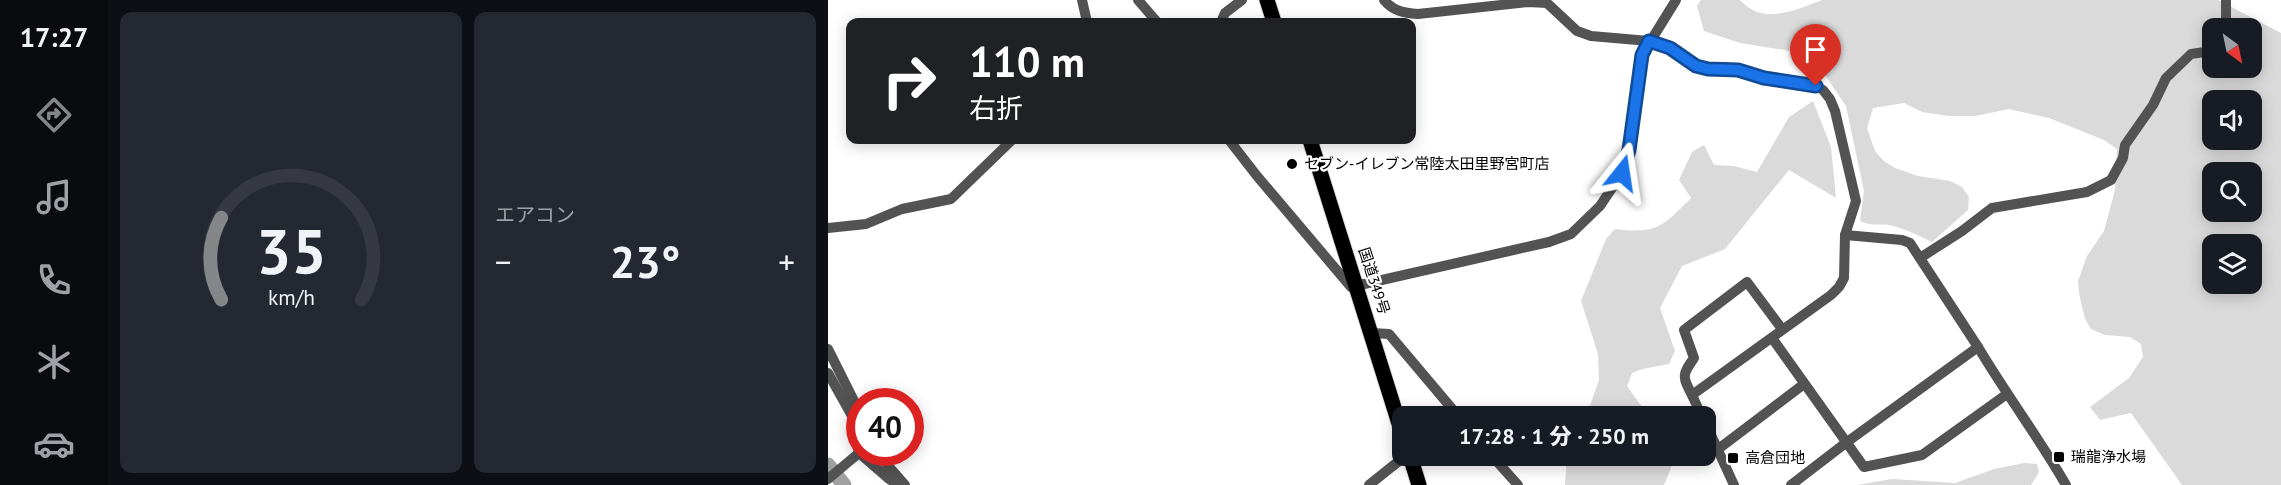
<!DOCTYPE html>
<html lang="ja">
<head>
<meta charset="utf-8">
<style>
  :root { --surface:#171b24; --page:#242831; --text:#f1f3f6; --muted:#9ea1a6; --line:#363941; --accent:#858687 }
  body { margin:0; font-family:"PT Sans","Noto Sans JP",sans-serif; background:var(--page); color:var(--text); height:100vh; display:flex; flex-direction:column; font-size:22px; white-space:nowrap }
  * { box-sizing:border-box; margin:0 }
  p { font-size:20px; color:var(--muted) }
  .icon { flex:none; width:33px; height:33px; fill:none; stroke:currentColor; stroke-width:2; stroke-linecap:round; stroke-linejoin:round }
  .map { position:relative; flex:1; overflow:hidden }
  .side { display:flex; flex-direction:column; gap:12px; padding:12px; background:#0d0f14; width:720px }
  .side>* { flex:none }
  .top-card { position:absolute; left:18px; top:18px; width:570px; height:126px; border-radius:12px; box-shadow:0 3px 15px #0003; background:#202124; color:#fff; overflow:hidden }
  .needle { width:39px; rotate:147deg }
  .tools { position:absolute; left:1374px; top:18px; display:grid; gap:12px }
  .tools a { display:grid; place-items:center; width:60px; height:60px; border-radius:12px; background:var(--surface); box-shadow:0 3px 15px #0003; font-size:30px }
  .speed { position:absolute; left:18px; top:388px; display:flex; gap:12px; font-size:30px; font-weight:700; text-align:center }
  .speed>* { display:grid; place-content:center; width:78px; height:78px; border-radius:50%; background:var(--surface); box-shadow:0 3px 15px #0003; line-height:1 }
  .speed .limit { border:9px solid #d22; background:#fff; color:#111 }
  .pin { position:absolute; display:grid; place-items:center; width:51px; height:51px; color:#fff; margin:-62px -26px; border-radius:50% 50% 50% 0; rotate:-45deg; box-shadow:0 0 6px #0007 }
  .pin .icon { rotate:45deg }
  .me { position:absolute; width:66px; margin:-33px; rotate:15deg; stroke-linejoin:round; filter:drop-shadow(0 0 4px #0008) }
  .turn { display:flex; align-items:center; gap:21px; height:126px; padding:0 24px; font-size:27px }
  .turn .icon { width:78px; height:78px; stroke-width:2.5 }
  .turn b { display:block; font-size:42px; line-height:51px }
  .big { font-size:45px; font-weight:800; line-height:1.1 }
  .side .tile { flex:1; display:flex; flex-direction:column; justify-content:center; gap:9px; min-width:0; padding:0 21px; border-radius:12px; background:var(--page) }
  .side .dial { align-items:center; gap:0 }
  .dial svg { height:156px; overflow:visible; fill:none; stroke:var(--line); stroke-width:7; stroke-linecap:round; text-anchor:middle }
  .dial text { fill:var(--text); stroke:none }
  .heat { display:flex; justify-content:space-between; align-items:center; font-size:33px; direction:ltr }
  .side .tiles { flex:1; display:grid; gap:12px; grid-template-columns:repeat(2,1fr) }
  .trip { position:absolute; left:564px; top:406px; width:324px; height:60px; border-radius:12px; background:var(--surface); box-shadow:0 3px 15px #0003; font-weight:800; line-height:60px; text-align:center }
  main { display:flex; flex:1; min-height:0 }
  .tabs { display:flex; flex-direction:column; width:108px; justify-content:space-around; align-items:center; background:#090b0e; color:var(--muted) }
  .tabs .icon { width:42px; height:42px }
  .tabs .current { color:var(--accent) }
  .tabs b { font-size:27px; color:var(--text) }
  .map>svg:first-child { display:block }
  .green { fill:#dadada; fill-rule:evenodd }
  .lines { fill:none; stroke-linecap:round; stroke-linejoin:round }
  .river { stroke:#a1a1a1; stroke-width:15 }
  .highway-casing { stroke:#dbdbdb; stroke-width:17 }
  .minor { stroke:#535353; stroke-width:10 }
  .highway { stroke:#000; stroke-width:15 }
  .route-casing { stroke:#114b97; stroke-width:15 }
  .route { stroke:#1a73e8; stroke-width:10 }
  .poi-dot { fill:#000; stroke:#fff; stroke-width:2 }
  .labels { text-anchor:middle; stroke-width:4.5; stroke-linejoin:round; paint-order:stroke }
  .poi-label { font-size:15px; fill:#000; stroke:#fff; text-anchor:start }
  .street-label { font-size:15px; fill:#000; stroke:#fff }
</style>
</head>
<body>
<main>
<nav class="tabs">
<b>17:27</b>
<svg class="icon current" aria-label="directions" viewBox="0 0 24 24"><path d="M12 3l9 9-9 9-9-9zM9 14v-3h6M13 9l2 2-2 2"/></svg>
<svg class="icon" aria-label="music" viewBox="0 0 24 24"><path d="M9 18V5l10-2v13"/><circle cx="6" cy="18" r="3"/><circle cx="16" cy="16" r="3"/></svg>
<svg class="icon" aria-label="phone" viewBox="0 0 24 24"><path d="M5 4h4l2 5-3 2q2 4 5 5l2-3 5 2v4C11 20 4 13 5 4z"/></svg>
<svg class="icon" aria-label="climate" viewBox="0 0 24 24"><path d="M12 3v18M4 7l16 10M4 17L20 7"/></svg>
<svg class="icon" aria-label="car" viewBox="0 0 24 24"><path d="M5 17H2v-5l4-1 3-4h7l3 4 3 1v5h-3M9 17h6M6 11h13"/><circle cx="7" cy="17" r="2"/><circle cx="17" cy="17" r="2"/></svg>
</nav>
<section class="side">
<div class="tiles">
<div class="tile dial"><svg viewBox="0 0 100 80">
<path d="M14 69A42 42 0 1 1 86 69"/>
<path d="M14 69A42 42 0 0 1 14 27" stroke="#858687"/>
<text x="50" y="56" font-size="32" font-weight="700">35</text>
<text x="50" y="72" font-size="11">km/h</text>
</svg></div>
<div class="tile"><p>エアコン</p>
<div class="heat"><a>−</a><b class="big">23°</b><a>+</a></div>
</div>
</div>
</section>
<div class="map">
<svg width="1453" height="485" viewBox="0 0 1453 485">
  <rect width="100%" height="100%" fill="#fff"/>
  <g class="green">
    <path d="M873,0H912C935,26 967,10 994,0H1390L1453,33V485H1354L1303,413L1272,420L1262,407L1301,378L1315,357L1313,344L1302,337L1277,335L1263,329L1257,319L1251,293L1250,281L1259,256L1276,231L1287,190L1289,149L1276,140L1221,118L1181,109L1147,116H1121L1094,112L1076,103L1045,108L1039,128L1047,151L1056,161L1067,168L1090,176L1122,181L1134,187L1141,197L1140,210L1104,242C1090,235 1077,229 1061,225C1049,223 1046,227 1032,221L1036,191L1018,106L991,66L968,52L912,43L876,31L869,6ZM1384,28H1424V68H1384ZM1384,100H1424V140H1384ZM1384,172H1424V212H1384ZM1384,244H1424V284H1384Z"/>
    <path d="M985,101L1003,147L1008,198L961,170L897,249L854,266L832,308L847,351L841,364C828,367 817,367 804,373L799,386L821,417H758L771,380L770,354L753,301L778,239L787,229C829,234 834,227 863,198L851,180L864,152L876,145L886,165L906,166L929,172L961,117Z"/>
    <polygon points="739,456 843,456 845,463 836,485 737,485"/>
    <polygon points="1196,463 1209,464 1211,472 1203,485 1029,485 1064,479 1127,483 1166,469"/>
  </g>
  <g class="lines">
    <polyline class="river" points="0,465 16,485"/>
    <defs>
      <g id="highway">
        <polyline points="439,0 446,22"/>
        <polyline points="482,140 574,433"/>
        <polyline points="582,456 591,485"/>
      </g>
    </defs>
    <use href="#highway" class="highway-casing"/>
    <g class="minor">
      <polyline points="254,0 259,22"/>
      <polyline points="310,0 329,22"/>
      <path d="M556,0C565,11 576,13 590,14L701,2L719,3L749,31L763,36L821,41L842,48L868,66L880,69L910,71L936,78L988,86L995,90L1002,99L1007,111L1028,201L1017,235L1016,278L1011,287L1003,295L864,395L874,417"/>
      <polyline points="1398,0 1398,28"/>
      <polyline points="393,22 397,13 414,0"/>
      <polyline points="401,140 429,176 523,287 721,242 743,234 772,206 794,173 801,150 814,55 848,0"/>
      <polyline points="0,228 38,224 74,209 123,199 184,140"/>
      <polyline points="1017,235 1074,240 1082,243 1150,347"/>
      <polyline points="1092,258 1134,231 1164,208 1259,192 1283,180 1295,158 1297,145 1325,105 1338,78 1363,54 1384,51"/>
      <polyline points="544,333 561,334 631,417"/>
      <polyline points="944,338 1036,467 1094,455 1179,394"/>
      <polyline points="0,349 32,413"/>
      <polyline points="0,373 28,423"/>
      <path d="M864,395C854,376 854,375 866,358L856,330L919,282L954,329"/>
      <polyline points="24,417 31,453 61,479 71,485"/>
      <polyline points="878,424 906,485"/>
      <polyline points="889,450 976,384"/>
      <polyline points="49,453 77,485"/>
      <polyline points="664,456 690,485"/>
      <polyline points="0,479 31,453"/>
      <polyline points="541,485 576,457 582,456"/>
      <path d="M963,485L1019,442L1150,347C1178,394 1211,438 1238,485"/>
    </g>
    <use href="#highway" class="highway"/>
  </g>
  <g class="lines">
    <defs>
      <polyline id="route" points="794,173 801,150 814,55 821,41 842,48 868,66 880,69 910,70 936,78 988,86"/>
    </defs>
    <use href="#route" class="route-casing"/>
    <use href="#route" class="route"/>
  </g>
  <g class="poi-dot">
    <circle cx="464" cy="164" r="6"/>
    <rect x="1225" y="451" width="12" height="12" rx="3"/>
    <rect x="899" y="452" width="12" height="12" rx="3"/>
  </g>
  <g class="labels">
    <g class="poi-label">
      <text x="476" y="169">セブン-イレブン常陸太田里野宮町店</text>
      <text x="1243" y="462">瑞龍浄水場</text>
      <text x="917" y="463">高倉団地</text>
    </g>
    <g class="street-label">
      <text transform="translate(546 281) rotate(72)" y="5">国道349号</text>
    </g>
  </g>
</svg>
<div class="tools">
<a><svg class="needle" viewBox="-14 -14 28 28"><path d="M0-13l5 13h-10z" fill="#e53935"/><path d="M0 13l5-13h-10z" fill="#9ea1a6"/></svg></a>
<a><svg class="icon" aria-label="sound" viewBox="0 0 24 24"><path d="M4 9h4l5-4v14l-5-4H4zM17 9q2 3 0 6"/></svg></a>
<a><svg class="icon" aria-label="search" viewBox="0 0 24 24"><circle cx="10" cy="10" r="6"/><path d="M15 15l6 6"/></svg></a>
<a><svg class="icon" aria-label="layers" viewBox="0 0 24 24"><path d="M12 4l9 5-9 5-9-5zM3 14l9 5 9-5"/></svg></a>
</div>
<div class="speed"><div class="limit">40</div></div>
<div class="pin" style="left:988px;top:86px;background:#d93025"><svg class="icon" aria-label="arrive" viewBox="0 0 24 24"><path d="M6 21V4h12l-3 4 3 4H6"/></svg></div>
<svg class="me" style="left:794px;top:173px" viewBox="-20 -20 40 40"><path d="M0-17L14 15 0 8-14 15z" fill="#1a73e8" stroke="#fff" stroke-width="4"/></svg>
<div class="trip">17:28 · 1 分 · 250 m</div>
<div class="top-card">
<div class="turn"><svg class="icon" aria-label="right" viewBox="0 0 24 24"><path d="M7 20v-9h11M14 6l5 5-5 5"/></svg><div><b>110 m</b>右折</div></div>
</div>
</div>
</main>
</body>
</html>
